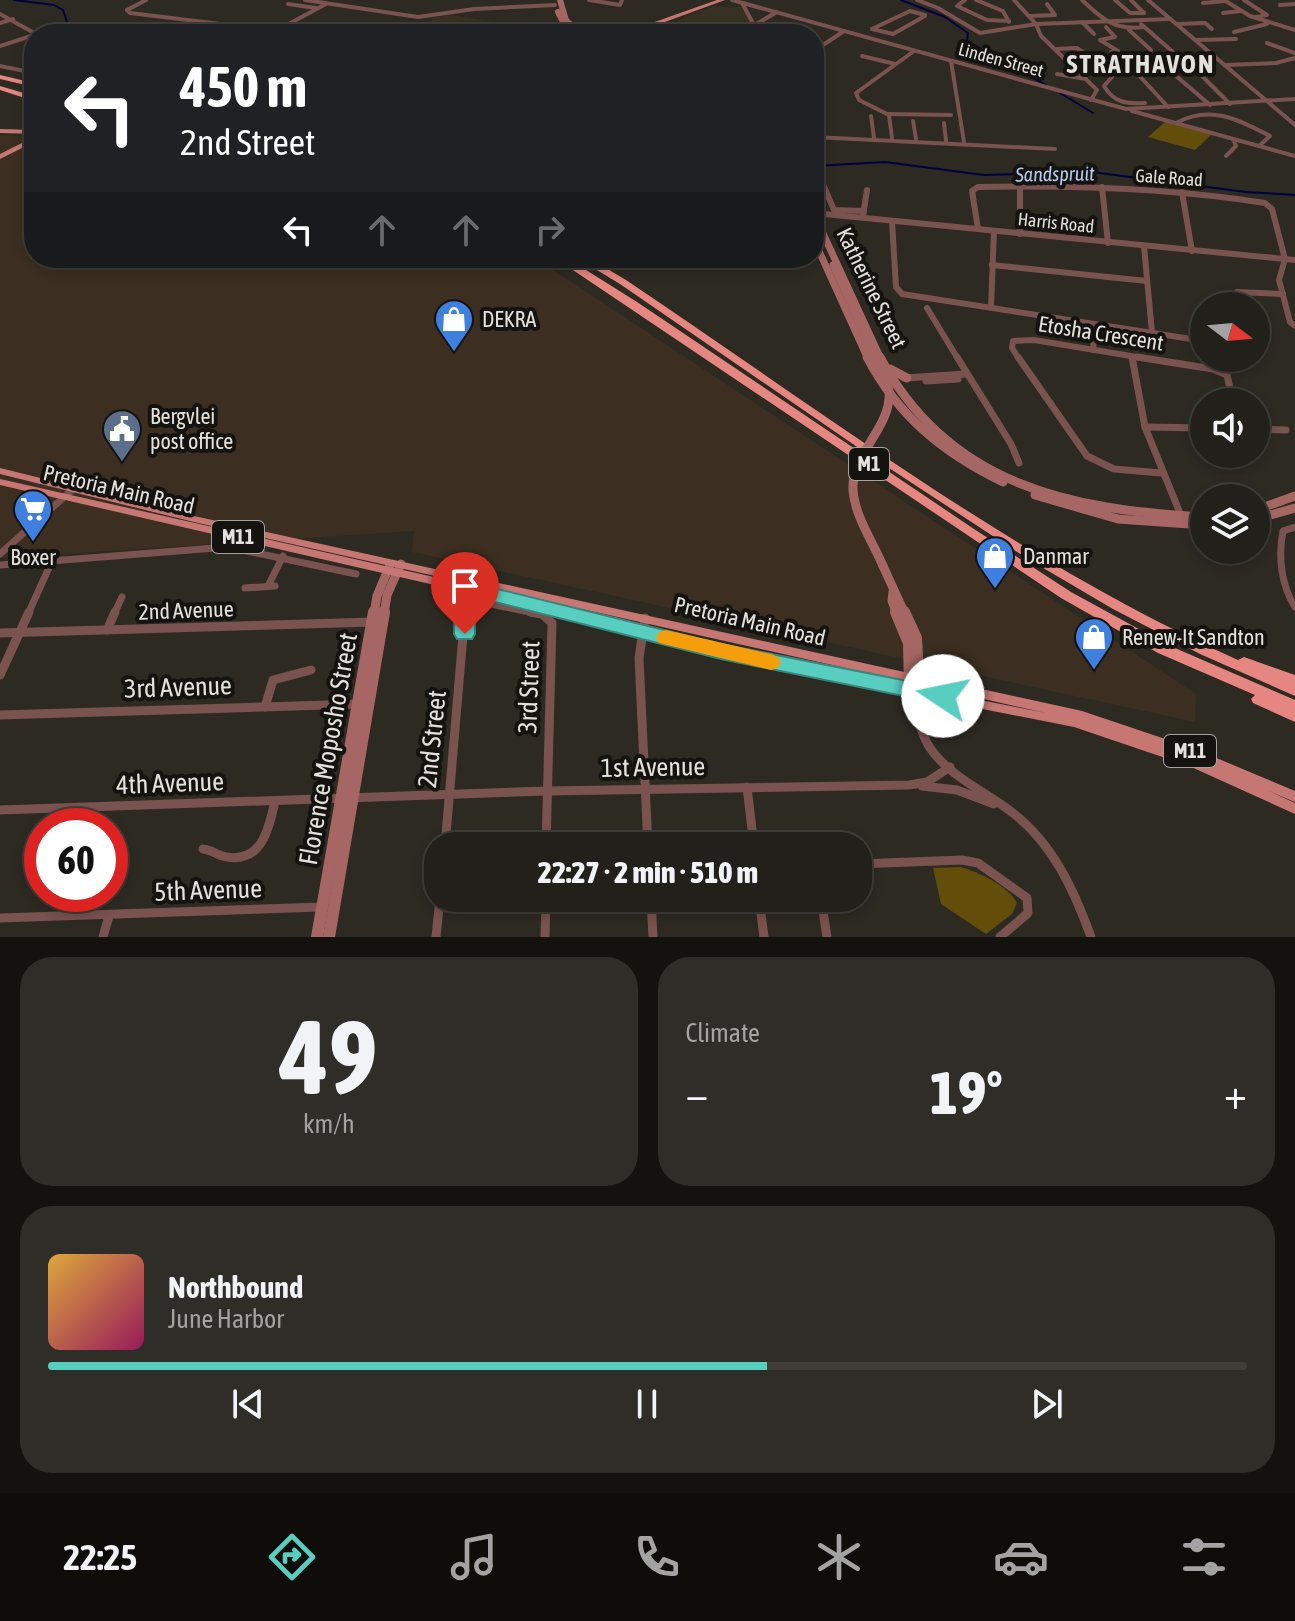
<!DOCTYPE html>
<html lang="en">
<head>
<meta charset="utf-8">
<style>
  :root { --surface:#22201a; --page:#2e2d27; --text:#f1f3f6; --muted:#a2a3a2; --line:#3f3e39; --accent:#58cec0 }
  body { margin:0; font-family:"Asap Condensed",sans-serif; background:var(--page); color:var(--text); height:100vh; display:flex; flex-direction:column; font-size:30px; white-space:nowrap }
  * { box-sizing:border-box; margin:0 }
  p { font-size:26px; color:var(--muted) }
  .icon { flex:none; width:44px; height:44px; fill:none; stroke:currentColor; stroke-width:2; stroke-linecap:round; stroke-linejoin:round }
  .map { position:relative; height:937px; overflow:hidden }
  .panel { display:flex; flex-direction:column; gap:20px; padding:20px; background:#13120e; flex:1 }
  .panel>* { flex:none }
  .top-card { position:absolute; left:24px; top:24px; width:800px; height:244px; border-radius:32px; box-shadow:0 4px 12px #0003,0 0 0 2px var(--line); background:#202124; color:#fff; overflow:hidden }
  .needle { width:52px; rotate:106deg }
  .fabs { position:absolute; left:1190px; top:292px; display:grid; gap:16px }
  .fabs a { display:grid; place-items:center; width:80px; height:80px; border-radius:50%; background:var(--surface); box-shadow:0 4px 12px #0003,0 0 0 2px var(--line); font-size:40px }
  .speed { position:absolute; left:24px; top:808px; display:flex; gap:16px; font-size:40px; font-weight:700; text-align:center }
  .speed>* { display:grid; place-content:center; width:104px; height:104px; border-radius:50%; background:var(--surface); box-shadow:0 4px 12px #0003,0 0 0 2px var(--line); line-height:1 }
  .speed .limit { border:12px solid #d22; background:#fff; color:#111 }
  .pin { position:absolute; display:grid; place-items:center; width:68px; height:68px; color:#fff; margin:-82px -34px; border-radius:50% 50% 50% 0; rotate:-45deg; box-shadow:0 0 8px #0007 }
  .pin .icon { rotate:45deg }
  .me { position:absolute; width:88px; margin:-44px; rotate:281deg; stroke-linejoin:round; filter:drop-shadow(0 0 6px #0008) }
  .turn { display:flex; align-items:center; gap:28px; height:168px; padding:0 24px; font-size:36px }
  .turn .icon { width:104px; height:104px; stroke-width:2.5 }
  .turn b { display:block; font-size:56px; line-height:68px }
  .lanes { display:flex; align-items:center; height:76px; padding:0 24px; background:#0003; justify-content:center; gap:40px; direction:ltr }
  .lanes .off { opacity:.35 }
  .big { font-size:60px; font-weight:800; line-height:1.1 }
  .panel .widget { flex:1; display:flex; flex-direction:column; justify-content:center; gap:12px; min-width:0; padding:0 28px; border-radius:32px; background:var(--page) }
  .panel .dial { align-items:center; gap:0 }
  .dial b { font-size:104px; line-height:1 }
  .song { display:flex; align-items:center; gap:24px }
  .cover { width:96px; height:96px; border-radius:12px; background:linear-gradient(135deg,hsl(40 70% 55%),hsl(330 70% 35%)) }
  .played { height:8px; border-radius:4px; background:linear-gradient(90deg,var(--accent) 60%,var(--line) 60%) }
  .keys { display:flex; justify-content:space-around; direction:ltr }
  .heat { display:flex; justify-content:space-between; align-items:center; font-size:44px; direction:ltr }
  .panel .tiles { flex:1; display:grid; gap:20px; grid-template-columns:1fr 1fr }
  .widget:last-child { grid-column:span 2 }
  .trip { position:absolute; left:424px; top:832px; width:448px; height:80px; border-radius:32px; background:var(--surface); box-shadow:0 4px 12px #0003,0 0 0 2px var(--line); font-weight:800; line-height:80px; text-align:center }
  .tab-bar { display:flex; height:128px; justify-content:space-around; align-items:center; background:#0e0d0a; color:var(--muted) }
  .tab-bar .icon { width:56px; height:56px }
  .tab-bar .selected { color:var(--accent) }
  .tab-bar b { font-size:36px; color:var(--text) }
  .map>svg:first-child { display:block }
  .built { fill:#363123 }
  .industrial { fill:#3c2f21 }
  .green { fill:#624e0a }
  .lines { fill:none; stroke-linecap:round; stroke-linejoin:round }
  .stream { stroke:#000041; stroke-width:2 }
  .street-far3 { stroke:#7a5250; stroke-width:4 }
  .street-far2 { stroke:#7a5250; stroke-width:6 }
  .street-far1 { stroke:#7a5250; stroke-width:7 }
  .street { stroke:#7a5250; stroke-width:9 }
  .secondary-far3 { stroke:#a66764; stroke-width:6 }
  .secondary-far2 { stroke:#a66764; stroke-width:7 }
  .secondary-far1 { stroke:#a66764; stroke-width:9 }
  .secondary { stroke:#a66764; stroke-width:12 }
  .primary { fill:#c77773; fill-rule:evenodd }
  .highway { fill:#e68681; fill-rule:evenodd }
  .secondary-bridge-far1 { stroke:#a66764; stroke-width:7 }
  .secondary-bridge { stroke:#a66764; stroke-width:9 }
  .route { fill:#58cec0; stroke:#39867d; stroke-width:2 }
  .slow { fill:#f59e0b }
  .labels { text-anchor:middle; stroke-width:8; stroke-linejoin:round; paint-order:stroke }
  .far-street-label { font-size:18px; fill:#e3e1db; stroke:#14130f }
  .far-water-label { font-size:20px; font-style:italic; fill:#b4c9f0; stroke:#14130f }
  .shield { fill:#14130f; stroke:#a5a39e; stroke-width:2 }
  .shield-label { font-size:20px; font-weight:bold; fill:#e3e1db }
  .street-label { font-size:22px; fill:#e3e1db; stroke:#14130f }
  .poi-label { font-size:22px; fill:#e3e1db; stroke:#14130f; text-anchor:start }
  .far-district-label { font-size:26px; font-weight:bold; letter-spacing:2px; fill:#e3e1db; stroke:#14130f }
  .near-street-label { font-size:26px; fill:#e3e1db; stroke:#14130f }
</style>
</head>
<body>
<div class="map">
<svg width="1295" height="937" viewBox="0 0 1295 937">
  <rect width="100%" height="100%" fill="#2d2a22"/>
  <g class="built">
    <polygon points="714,6 742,7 752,25 736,34 645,34"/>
    <polygon points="451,15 526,27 558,34 431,34 432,18"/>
  </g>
  <polygon class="industrial" points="0,135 34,137 34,258 535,258 1196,694 1195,722 412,552 414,531 0,558"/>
  <g class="green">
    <polygon points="1166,121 1212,134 1195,150 1148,137"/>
    <path d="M960,867C979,872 1008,886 1017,903L1012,914L986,934L941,904L933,868Z"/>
  </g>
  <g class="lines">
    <g class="stream">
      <polyline points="14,0 54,5 63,10 68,25 115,34"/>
      <polyline points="901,0 945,17 968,33 967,41 1046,85"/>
      <polyline points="1060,93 1093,113"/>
      <polyline points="814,166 885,162 984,175 1092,172 1246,192 1295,195"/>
    </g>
    <g class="street-far3">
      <polyline points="305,0 418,17 474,9 555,5"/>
      <polyline points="589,0 620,5 622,0"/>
      <polyline points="732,0 1126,109 1295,99"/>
      <polyline points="917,0 938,8 980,33 1036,24 1170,19"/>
      <polyline points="965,0 957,6 987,20 1009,21"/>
      <polyline points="976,0 1003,11 1009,22"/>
      <polyline points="1014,0 1036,24 1041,36 1097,90 1091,100"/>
      <path d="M1082,0C1102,19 1115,31 1144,27"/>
      <polyline points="1115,0 1130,13 1144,13"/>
      <polyline points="1131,0 1144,13"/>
      <polyline points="1148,0 1295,125"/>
      <polyline points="1224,0 1250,16 1295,30"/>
      <polyline points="1244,0 1267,15 1256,17"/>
      <polyline points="742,3 754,25"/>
      <polyline points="1203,3 1225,1"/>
      <polyline points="288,4 316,8"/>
      <polyline points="1280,5 1295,4"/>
      <polyline points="127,10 130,13 270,30"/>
      <polyline points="127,10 146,0"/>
      <polyline points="1223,13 1241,11"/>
      <polyline points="0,14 36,34"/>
      <polyline points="1029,16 1055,15 1047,4"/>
      <polyline points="1082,22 1094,34"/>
      <polyline points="0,23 13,19"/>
      <polyline points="1141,24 1173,52"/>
      <polyline points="1176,24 1205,23 1212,29"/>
      <polyline points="1106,27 1115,37 1100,40 1118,51 1111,52"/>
      <polyline points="872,29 893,34 925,16"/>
      <polyline points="872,29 910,11 925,15"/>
      <polyline points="1129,30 1151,50"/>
      <polyline points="1234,32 1267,24"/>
      <polyline points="270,34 326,4"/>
      <polyline points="739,34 777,12"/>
      <polyline points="1195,40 1236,39"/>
      <polyline points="1267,43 1295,53"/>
      <polyline points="0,46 34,35"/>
      <polyline points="1056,49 1077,48 1084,53"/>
      <polyline points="814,51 844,31"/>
      <polyline points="862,56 895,64"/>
      <polyline points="951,61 964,142"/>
      <polyline points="1226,65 1276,63 1295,58"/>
      <polyline points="0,66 34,73"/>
      <polyline points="1193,67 1230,104"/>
      <polyline points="1168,69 1210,105"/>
      <polyline points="1134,70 1168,107"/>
      <path d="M1109,71L1112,77L1104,86C1114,103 1127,104 1145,103"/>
      <polyline points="1057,74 1086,79"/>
      <polyline points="1132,111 1295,156"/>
      <polyline points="887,114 951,115"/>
      <polyline points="871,116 874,138"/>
      <polyline points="913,121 916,139"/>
      <polyline points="944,123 946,141"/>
      <path d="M1176,123C1211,104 1239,120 1270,136L1259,146"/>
      <polyline points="814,137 1055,149"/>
      <polyline points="892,138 889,115 859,100 856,93 914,51"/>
      <polyline points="1226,156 1236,146 1233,139"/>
    </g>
    <g class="street-far2">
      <polyline points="822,182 834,210 864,211"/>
      <polyline points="1020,184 1020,234"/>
      <polyline points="1102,187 1108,243"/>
      <polyline points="1182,192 1192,251"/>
      <polyline points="814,213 1295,260"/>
      <polyline points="863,216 867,190"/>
      <polyline points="892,221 896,287 902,294 1204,341"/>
      <path d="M978,229L972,191L978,187C1075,185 1169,188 1265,203L1272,209L1285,259L1279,280L1290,322L1295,326"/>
      <polyline points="1144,246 1152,333"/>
      <polyline points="992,265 1147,281"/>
      <polyline points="1235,306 1233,296 1237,292 1283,294"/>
      <polyline points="927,308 958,359"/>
      <polyline points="991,308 994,231"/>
      <polyline points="1256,348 1264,349"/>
      <polyline points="1093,350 1095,324"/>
      <polyline points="1019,359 1012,348 1013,341 1034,340 1149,359"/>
    </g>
    <g class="street-far1">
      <polyline points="957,357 1011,444 1019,463"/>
      <polyline points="1018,357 1087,456 1114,469 1161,473"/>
      <polyline points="1132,357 1145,427 1182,518"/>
      <polyline points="1137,357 1213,369 1227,375 1233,402"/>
      <polyline points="904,378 966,374"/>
      <polyline points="926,381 958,379"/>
      <polyline points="1145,427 1204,428"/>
      <polyline points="1256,429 1286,430"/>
      <path d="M1295,527L1283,531C1278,556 1281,585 1295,607"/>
      <polyline points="0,554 72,490"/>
      <polyline points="0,565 228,547 356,574"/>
      <polyline points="268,586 283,556"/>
      <polyline points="245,588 275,586"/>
      <polyline points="465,598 465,614"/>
      <polyline points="465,599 540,614"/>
      <polyline points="28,614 52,561"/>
      <polyline points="114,614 122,597"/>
    </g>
    <g class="street">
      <polyline points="530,612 542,614 552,623 546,846"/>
      <polyline points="645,618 639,658 648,846"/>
      <polyline points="107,630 115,612"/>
      <polyline points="0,633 373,622"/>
      <polyline points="0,675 29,612"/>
      <path d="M910,690C917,709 919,731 930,748C950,777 986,792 1013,813C1053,844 1074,890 1091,937"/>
      <polyline points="265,707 273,680 311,670"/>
      <polyline points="0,715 358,704"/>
      <polyline points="922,786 957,790 994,804"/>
      <polyline points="747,787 754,846"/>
      <polyline points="0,810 547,791 909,785 927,782 950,767"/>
      <polyline points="66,826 73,808"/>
      <polyline points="799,838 804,846"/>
      <polyline points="445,846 465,612"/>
      <path d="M203,849C213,850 218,856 227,857C262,863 269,828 275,801"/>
      <polyline points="858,864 962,860 978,863 1027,898 1028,913 1000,937"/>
      <polyline points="651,898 653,937"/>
      <polyline points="759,898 764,937"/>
      <polyline points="821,898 827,937"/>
      <polyline points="0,918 322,907"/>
      <polyline points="103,937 109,916"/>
      <polyline points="436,937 440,898"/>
      <polyline points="545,937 546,898"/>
    </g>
    <g class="secondary-far3">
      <polyline points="560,0 566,20 580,34"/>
      <polyline points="558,12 569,34"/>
    </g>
    <g class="secondary-far2">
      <polyline points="814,214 881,359"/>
      <polyline points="814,240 868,359"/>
    </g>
    <g class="secondary-far1">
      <path d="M867,357C898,416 943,453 1003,482"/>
      <path d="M880,357C948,485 1070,510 1204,517"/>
      <polyline points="890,369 907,378"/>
      <polyline points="1035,495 1118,519 1204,525"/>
      <polyline points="1256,510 1295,496"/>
      <polyline points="1256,519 1295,508"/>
      <polyline points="883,566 905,614"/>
      <polyline points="893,592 892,601 897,614"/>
      <polyline points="374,614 377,596 390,565"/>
      <polyline points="384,614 387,595 401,564"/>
    </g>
    <g class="secondary">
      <polyline points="896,612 909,643 910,690"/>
      <polyline points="904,612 916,638 919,692"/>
      <polyline points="317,937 374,612"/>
      <polyline points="329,937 384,612"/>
    </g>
    <g class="primary">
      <polygon points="717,0 725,0 632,34 623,34 629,31 616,34 606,34 630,27 632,30"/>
      <polygon points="565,28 567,29 570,34 564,34 562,30"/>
      <polygon points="573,29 577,29 586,34 578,34 573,31"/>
      <polygon points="0,129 34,130 34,134 0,133"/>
      <polygon points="34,137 34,142 0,159 0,154"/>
      <path d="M0,468L194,516L1082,711L1195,749L1295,791V802L1269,791L1295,803V814L1189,766L1074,727L957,704L935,709C930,716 926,727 916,724L914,721L927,702L936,700L721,656L465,592L0,485V479L465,584L721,648L1046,713L194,522L0,474Z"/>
    </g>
    <g class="highway">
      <polygon points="0,75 34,83 34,87 0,79"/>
      <polygon points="0,86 34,96 34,101 0,90"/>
      <polygon points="555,258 567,258 637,302 974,529 1071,592 1168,645 1295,700 1295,722 1253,703 1251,699 1255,695 1158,653 1061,598"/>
      <path d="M577,258H589L626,280C823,412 1021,563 1238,660L1244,657L1295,675V696L1200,654L1113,609L1028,559L863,451L620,284Z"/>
    </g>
    <polyline class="secondary-bridge-far1" points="833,265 875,359"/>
    <path class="secondary-bridge" d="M874,357C879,367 888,380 889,391C892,428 851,453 853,490C855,517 873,542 883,566"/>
  </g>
  <polygon class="route" points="465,581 721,644 943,688 950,690 954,696 950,702 943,704 721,659 475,597 475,634 472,639 457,639 454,634 455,588"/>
  <polygon class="slow" points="666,630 771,654 778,657 781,662 778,668 771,670 659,643 656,638 659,632"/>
  <defs>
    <symbol id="shop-pin" viewBox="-11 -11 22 30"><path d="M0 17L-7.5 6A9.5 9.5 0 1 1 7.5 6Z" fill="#3f7fe0" stroke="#14130f"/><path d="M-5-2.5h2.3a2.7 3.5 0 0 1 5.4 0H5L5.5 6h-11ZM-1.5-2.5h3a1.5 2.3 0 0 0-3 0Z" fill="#fff"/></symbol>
    <symbol id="civic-pin" viewBox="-11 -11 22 30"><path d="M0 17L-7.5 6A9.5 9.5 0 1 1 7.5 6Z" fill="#5c6f8a" stroke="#14130f"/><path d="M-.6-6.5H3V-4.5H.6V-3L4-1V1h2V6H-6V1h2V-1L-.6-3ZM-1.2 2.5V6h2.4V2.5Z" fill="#fff"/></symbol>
    <symbol id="supermarket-pin" viewBox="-11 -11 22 30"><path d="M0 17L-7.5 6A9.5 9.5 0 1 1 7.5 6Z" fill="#3f7fe0" stroke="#14130f"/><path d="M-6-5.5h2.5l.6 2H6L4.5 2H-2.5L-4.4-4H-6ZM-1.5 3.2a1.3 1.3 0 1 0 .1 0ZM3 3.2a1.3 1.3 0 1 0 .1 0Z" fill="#fff"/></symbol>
  </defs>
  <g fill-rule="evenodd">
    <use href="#shop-pin" x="432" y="297" width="44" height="60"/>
    <use href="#civic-pin" x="100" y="407" width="44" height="60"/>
    <use href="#supermarket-pin" x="11" y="487" width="44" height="60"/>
    <use href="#shop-pin" x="973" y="534" width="44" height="60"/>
    <use href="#shop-pin" x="1072" y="615" width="44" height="60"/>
  </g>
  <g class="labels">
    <g class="far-street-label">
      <text transform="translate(1001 60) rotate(15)" y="6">Linden Street</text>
      <text transform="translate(1169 178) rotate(4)" y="6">Gale Road</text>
      <text transform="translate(1056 223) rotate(6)" y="6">Harris Road</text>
    </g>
    <g class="far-water-label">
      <text transform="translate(1055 174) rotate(-1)" y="7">Sandspruit</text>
    </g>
    <g class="shield">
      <rect x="849" y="448" width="40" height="32" rx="6"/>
      <rect x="212" y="521" width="52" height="32" rx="6"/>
      <rect x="1164" y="735" width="52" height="32" rx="6"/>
    </g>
    <g class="shield-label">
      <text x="869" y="471">M1</text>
      <text x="238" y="544">M11</text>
      <text x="1190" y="758">M11</text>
    </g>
    <g class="street-label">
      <text transform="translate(872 288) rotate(64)" y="8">Katherine Street</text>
      <text transform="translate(1101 333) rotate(9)" y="8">Etosha Crescent</text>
      <text transform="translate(119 489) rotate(13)" y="8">Pretoria Main Road</text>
      <text transform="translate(186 610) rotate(-2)" y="8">2nd Avenue</text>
      <text transform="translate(750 621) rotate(13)" y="8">Pretoria Main Road</text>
    </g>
    <g class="poi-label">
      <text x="482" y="327">DEKRA</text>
      <text x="150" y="424">Bergvlei<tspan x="150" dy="25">post office</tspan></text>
      <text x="1023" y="564">Danmar</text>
      <text x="33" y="565" text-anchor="middle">Boxer</text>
      <text x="1122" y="645">Renew-It Sandton</text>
    </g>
    <g class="far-district-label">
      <text x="1141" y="73">STRATHAVON</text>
    </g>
    <g class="near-street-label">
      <text transform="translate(178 687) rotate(-2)" y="9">3rd Avenue</text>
      <text transform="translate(529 687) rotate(-88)" y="9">3rd Street</text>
      <text transform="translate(432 739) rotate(-84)" y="9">2nd Street</text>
      <text transform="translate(328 749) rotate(-80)" y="9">Florence Moposho Street</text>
      <text transform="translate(653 767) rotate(-1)" y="9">1st Avenue</text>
      <text transform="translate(170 783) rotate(-2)" y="9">4th Avenue</text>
      <text transform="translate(208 890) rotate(-2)" y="9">5th Avenue</text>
    </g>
  </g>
</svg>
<div class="fabs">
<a><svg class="needle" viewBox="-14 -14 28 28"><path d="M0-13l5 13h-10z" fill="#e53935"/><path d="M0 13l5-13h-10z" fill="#a2a3a2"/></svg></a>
<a><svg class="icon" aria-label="sound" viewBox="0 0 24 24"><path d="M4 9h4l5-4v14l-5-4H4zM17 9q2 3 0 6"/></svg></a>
<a><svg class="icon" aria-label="layers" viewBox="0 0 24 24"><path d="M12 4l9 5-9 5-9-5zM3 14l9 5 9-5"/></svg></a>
</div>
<div class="speed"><div class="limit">60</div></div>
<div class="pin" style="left:465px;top:634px;background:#d93025"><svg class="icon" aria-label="arrive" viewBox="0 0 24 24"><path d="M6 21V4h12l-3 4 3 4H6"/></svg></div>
<svg class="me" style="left:943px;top:696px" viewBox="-20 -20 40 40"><circle r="19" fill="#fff"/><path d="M0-13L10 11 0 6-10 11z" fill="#58cec0"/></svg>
<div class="trip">22:27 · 2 min · 510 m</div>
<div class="top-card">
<div class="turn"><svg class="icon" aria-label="left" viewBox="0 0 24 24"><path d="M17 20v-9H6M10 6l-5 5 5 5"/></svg><div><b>450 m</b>2nd Street</div></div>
<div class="lanes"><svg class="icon" aria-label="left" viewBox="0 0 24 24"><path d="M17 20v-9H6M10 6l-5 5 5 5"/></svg><svg class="icon off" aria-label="ahead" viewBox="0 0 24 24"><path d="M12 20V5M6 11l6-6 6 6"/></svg><svg class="icon off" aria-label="ahead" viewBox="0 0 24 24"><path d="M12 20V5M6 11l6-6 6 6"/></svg><svg class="icon off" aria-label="right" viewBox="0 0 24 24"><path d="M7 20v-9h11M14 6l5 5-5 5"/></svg></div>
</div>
</div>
<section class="panel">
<div class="tiles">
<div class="widget dial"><b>49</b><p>km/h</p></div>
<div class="widget"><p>Climate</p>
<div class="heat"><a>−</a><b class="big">19°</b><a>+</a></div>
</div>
<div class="widget">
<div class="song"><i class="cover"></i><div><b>Northbound</b><p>June Harbor</p></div></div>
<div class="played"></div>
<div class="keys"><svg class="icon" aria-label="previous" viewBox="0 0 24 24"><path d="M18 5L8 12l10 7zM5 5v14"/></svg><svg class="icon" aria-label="pause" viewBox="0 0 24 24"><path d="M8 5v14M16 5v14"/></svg><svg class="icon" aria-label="next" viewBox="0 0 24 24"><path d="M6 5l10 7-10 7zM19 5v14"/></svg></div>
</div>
</div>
</section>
<nav class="tab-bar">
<b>22:25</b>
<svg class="icon selected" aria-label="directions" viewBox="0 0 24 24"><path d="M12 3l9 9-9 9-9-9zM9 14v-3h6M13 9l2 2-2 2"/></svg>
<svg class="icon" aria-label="music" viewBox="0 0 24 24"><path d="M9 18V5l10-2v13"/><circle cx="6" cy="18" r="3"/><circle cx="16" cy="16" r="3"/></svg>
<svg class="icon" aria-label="phone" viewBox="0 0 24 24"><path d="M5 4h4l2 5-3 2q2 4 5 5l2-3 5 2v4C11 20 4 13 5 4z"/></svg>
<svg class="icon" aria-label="climate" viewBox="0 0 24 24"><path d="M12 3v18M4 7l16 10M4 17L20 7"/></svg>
<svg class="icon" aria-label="car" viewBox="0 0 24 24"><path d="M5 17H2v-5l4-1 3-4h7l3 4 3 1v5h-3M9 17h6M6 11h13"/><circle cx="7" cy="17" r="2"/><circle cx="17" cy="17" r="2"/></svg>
<svg class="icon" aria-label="filters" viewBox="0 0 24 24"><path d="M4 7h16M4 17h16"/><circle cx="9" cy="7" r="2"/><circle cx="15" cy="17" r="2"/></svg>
</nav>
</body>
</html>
